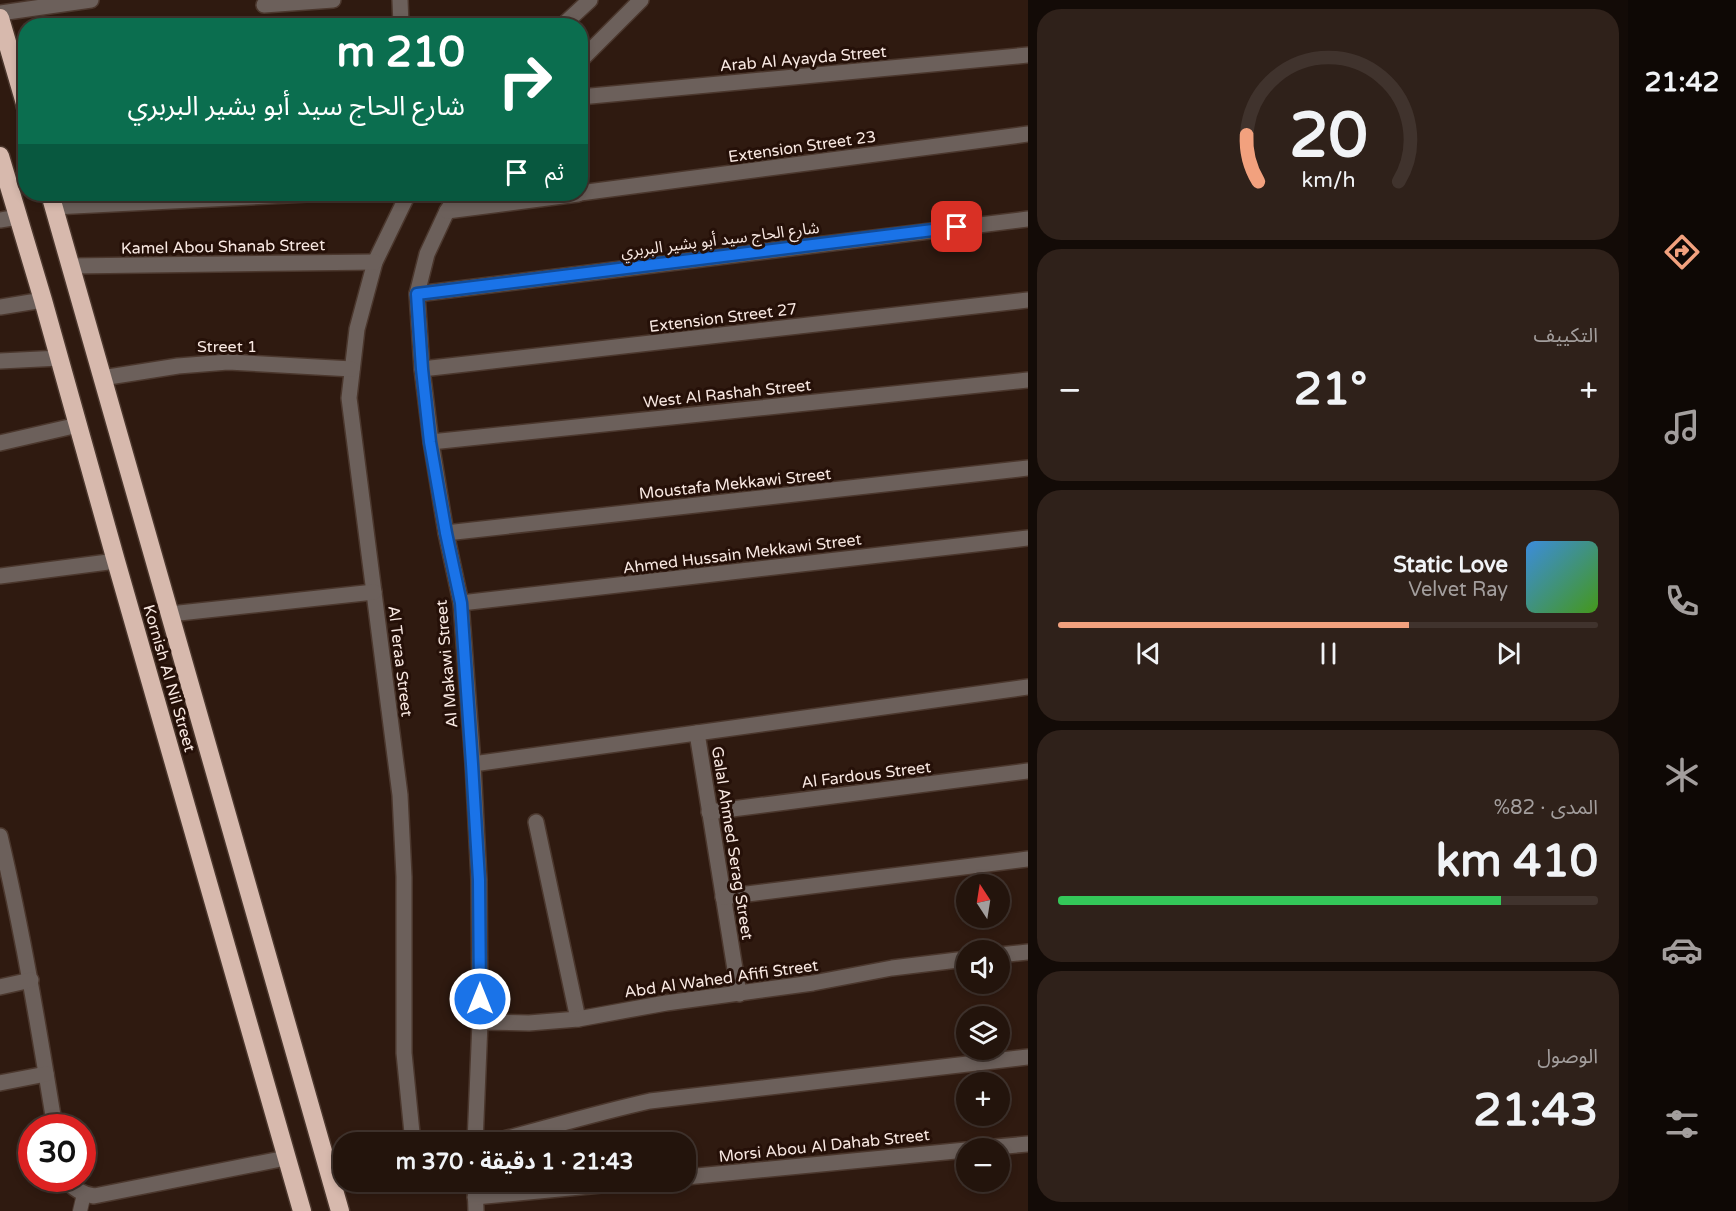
<!DOCTYPE html>
<html lang="ar">
<head>
<meta charset="utf-8">
<style>
  :root { --surface:#23140c; --page:#2f211a; --text:#f1f3f6; --muted:#a39e9d; --line:#40332d; --accent:#f2a17e }
  body { margin:0; font-family:"Varela Round","Noto Sans Arabic",sans-serif; background:var(--page); color:var(--text); direction:rtl; height:100vh; display:flex; flex-direction:column; font-size:22px; white-space:nowrap }
  * { box-sizing:border-box; margin:0 }
  p { font-size:20px; color:var(--muted) }
  .icon { flex:none; width:33px; height:33px; fill:none; stroke:currentColor; stroke-width:2; stroke-linecap:round; stroke-linejoin:round }
  .map { position:relative; flex:1; overflow:hidden; direction:ltr }
  .panel { display:flex; flex-direction:column; gap:9px; padding:9px; background:#130b07; width:600px }
  .panel>* { flex:none }
  .hud { position:absolute; left:18px; top:18px; width:570px; height:183px; border-radius:24px; box-shadow:0 3px 9px #0003,0 0 0 2px var(--line); direction:rtl; background:#0b6e4f; color:#fff; overflow:hidden }
  .needle { width:39px; rotate:348deg }
  .buttons { position:absolute; left:956px; top:874px; display:grid; gap:12px }
  .buttons a { display:grid; place-items:center; width:54px; height:54px; border-radius:50%; background:var(--surface); box-shadow:0 3px 9px #0003,0 0 0 2px var(--line); font-size:30px }
  .speed { position:absolute; left:18px; top:1114px; display:flex; gap:12px; font-size:30px; font-weight:700; text-align:center }
  .speed>* { display:grid; place-content:center; width:78px; height:78px; border-radius:50%; background:var(--surface); box-shadow:0 3px 9px #0003,0 0 0 2px var(--line); line-height:1 }
  .speed .limit { border:9px solid #d22; background:#fff; color:#111 }
  .pin { position:absolute; display:grid; place-items:center; width:51px; height:51px; color:#fff; margin:-26px; border-radius:12px; box-shadow:0 3px 9px #0006 }
  .me { position:absolute; width:66px; margin:-33px; rotate:0deg; stroke-linejoin:round; filter:drop-shadow(0 0 4px #0008) }
  .turn { display:flex; align-items:center; gap:21px; height:126px; padding:0 24px; font-size:27px }
  .turn .icon { width:78px; height:78px; stroke-width:2.5 }
  .turn b { display:block; font-size:42px; line-height:51px }
  .then { display:flex; align-items:center; height:57px; padding:0 24px; background:#0003; gap:12px; font-size:22px }
  .big { font-size:45px; font-weight:700; line-height:1.1 }
  .panel .tile { flex:1; display:flex; flex-direction:column; justify-content:center; gap:9px; min-width:0; padding:0 21px; border-radius:24px; background:var(--page) }
  .panel .dial { align-items:center; gap:0 }
  .dial svg { height:156px; overflow:visible; fill:none; stroke:var(--line); stroke-width:7; stroke-linecap:round; text-anchor:middle }
  .dial text { fill:var(--text); stroke:none }
  .song { display:flex; align-items:center; gap:18px }
  .cover { width:72px; height:72px; border-radius:9px; background:linear-gradient(135deg,hsl(210 70% 55%),hsl(100 70% 35%)) }
  .played { height:6px; border-radius:3px; background:linear-gradient(90deg,var(--accent) 65%,var(--line) 65%) }
  .keys { display:flex; justify-content:space-around; direction:ltr }
  .heat { display:flex; justify-content:space-between; align-items:center; font-size:33px; direction:ltr }
  .charge { height:9px; border-radius:4px; background:linear-gradient(90deg,#34c759 82%,var(--line) 0) }
  .trip { position:absolute; left:333px; top:1132px; width:363px; height:60px; border-radius:24px; background:var(--surface); box-shadow:0 3px 9px #0003,0 0 0 2px var(--line); font-weight:700; line-height:60px; text-align:center; direction:rtl }
  main { display:flex; flex:1; min-height:0 }
  .menu { display:flex; flex-direction:column; width:108px; justify-content:space-around; align-items:center; background:#0e0805; color:var(--muted) }
  .menu .icon { width:42px; height:42px }
  .menu .active { color:var(--accent) }
  .menu b { font-size:27px; color:var(--text) }
  .map>svg:first-child { display:block }
  .lines { fill:none; stroke-linecap:round; stroke-linejoin:round }
  .lane-casing { stroke:#4b372d; stroke-width:16 }
  .street-casing { stroke:#4b372d; stroke-width:18 }
  .highway-casing { stroke:#4b372d; stroke-width:21 }
  .lane { stroke:#6c605b; stroke-width:14 }
  .street { stroke:#6c605b; stroke-width:15 }
  .highway { stroke:#d7b9ad; stroke-width:18 }
  .route-casing { stroke:#114b97; stroke-width:15 }
  .route { stroke:#1a73e8; stroke-width:10 }
  .labels { text-anchor:middle; stroke-width:6; stroke-linejoin:round; paint-order:stroke }
  .street-label { font-size:16px; fill:#f8e8e2; stroke:#251008 }
</style>
</head>
<body>
<main>
<nav class="menu">
<b>21:42</b>
<svg class="icon active" aria-label="directions" viewBox="0 0 24 24"><path d="M12 3l9 9-9 9-9-9zM9 14v-3h6M13 9l2 2-2 2"/></svg>
<svg class="icon" aria-label="music" viewBox="0 0 24 24"><path d="M9 18V5l10-2v13"/><circle cx="6" cy="18" r="3"/><circle cx="16" cy="16" r="3"/></svg>
<svg class="icon" aria-label="phone" viewBox="0 0 24 24"><path d="M5 4h4l2 5-3 2q2 4 5 5l2-3 5 2v4C11 20 4 13 5 4z"/></svg>
<svg class="icon" aria-label="climate" viewBox="0 0 24 24"><path d="M12 3v18M4 7l16 10M4 17L20 7"/></svg>
<svg class="icon" aria-label="car" viewBox="0 0 24 24"><path d="M5 17H2v-5l4-1 3-4h7l3 4 3 1v5h-3M9 17h6M6 11h13"/><circle cx="7" cy="17" r="2"/><circle cx="17" cy="17" r="2"/></svg>
<svg class="icon" aria-label="filters" viewBox="0 0 24 24"><path d="M4 7h16M4 17h16"/><circle cx="9" cy="7" r="2"/><circle cx="15" cy="17" r="2"/></svg>
</nav>
<section class="panel">
<div class="tile dial"><svg viewBox="0 0 100 80">
<path d="M14 69A42 42 0 1 1 86 69"/>
<path d="M14 69A42 42 0 0 1 8 45" stroke="#f2a17e"/>
<text x="50" y="56" font-size="32" font-weight="700">20</text>
<text x="50" y="72" font-size="11">km/h</text>
</svg></div>
<div class="tile"><p>التكييف</p>
<div class="heat"><a>−</a><b class="big">21°</b><a>+</a></div>
</div>
<div class="tile">
<div class="song"><i class="cover"></i><div><b>Static Love</b><p>Velvet Ray</p></div></div>
<div class="played"></div>
<div class="keys"><svg class="icon" aria-label="previous" viewBox="0 0 24 24"><path d="M18 5L8 12l10 7zM5 5v14"/></svg><svg class="icon" aria-label="pause" viewBox="0 0 24 24"><path d="M8 5v14M16 5v14"/></svg><svg class="icon" aria-label="next" viewBox="0 0 24 24"><path d="M6 5l10 7-10 7zM19 5v14"/></svg></div>
</div>
<div class="tile"><p>المدى · 82%</p><b class="big">410 km</b><div class="charge"></div></div>
<div class="tile"><p>الوصول</p><b class="big">21:43</b></div>
</section>
<div class="map">
<svg width="1028" height="1211" viewBox="0 0 1028 1211">
  <rect width="100%" height="100%" fill="#2f1a10"/>
  <g class="lines">
    <defs>
      <polyline id="lane" points="80,1211 84,1194"/>
      <g id="street">
        <polyline points="400,0 401,26"/>
        <polyline points="264,5 333,0"/>
        <polyline points="0,13 91,0"/>
        <polyline points="562,26 590,0"/>
        <polyline points="580,61 641,0"/>
        <polyline points="580,97 1028,55"/>
        <polyline points="580,193 1028,134"/>
        <polyline points="408,194 375,262 357,329 349,398 400,795 404,877 404,1053 413,1143"/>
        <polyline points="458,194 447,211 427,254 417,294 422,369 431,442 446,533 461,603 473,764 479,880 480,1022 475,1143"/>
        <polyline points="54,207 307,194"/>
        <polyline points="447,211 578,194"/>
        <polyline points="0,220 18,217"/>
        <polyline points="71,266 375,262"/>
        <polyline points="417,294 1028,219"/>
        <polyline points="0,307 43,300"/>
        <polyline points="0,361 60,358"/>
        <polyline points="422,369 1028,300"/>
        <polyline points="102,378 178,366 228,362 352,369"/>
        <polyline points="431,442 1028,380"/>
        <polyline points="0,443 78,425"/>
        <polyline points="446,533 1028,468"/>
        <polyline points="0,576 116,561"/>
        <polyline points="461,603 1028,538"/>
        <polyline points="170,614 374,592"/>
        <polyline points="697,733 739,994"/>
        <polyline points="473,764 1028,687"/>
        <polyline points="709,812 1028,771"/>
        <polyline points="536,822 578,1019"/>
        <path d="M0,836C23,933 39,1030 55,1128"/>
        <polyline points="723,897 1028,859"/>
        <polyline points="999,955 1028,952"/>
        <polyline points="0,987 31,980"/>
        <polyline points="480,1022 529,1023 578,1019 666,1003 813,983 892,968 966,959"/>
        <polyline points="0,1083 46,1074"/>
        <path d="M489,1143C543,1129 596,1113 650,1101L1028,1057"/>
        <polyline points="973,1149 1028,1144"/>
        <polyline points="686,1177 966,1150"/>
        <path d="M66,1179C73,1189 82,1194 94,1196L286,1158"/>
        <polyline points="475,1182 476,1211"/>
        <polyline points="475,1197 632,1182"/>
      </g>
      <g id="highway">
        <polyline points="0,18 26,107"/>
        <polyline points="0,156 43,300 116,561 302,1211"/>
        <polyline points="50,194 340,1211"/>
      </g>
    </defs>
    <use href="#lane" class="lane-casing"/>
    <use href="#street" class="street-casing"/>
    <use href="#highway" class="highway-casing"/>
    <use href="#lane" class="lane"/>
    <use href="#street" class="street"/>
    <use href="#highway" class="highway"/>
  </g>
  <g class="lines">
    <defs>
      <polyline id="route" points="480,999 479,880 472,764 461,603 446,533 430,442 422,369 417,294 957,227"/>
    </defs>
    <use href="#route" class="route-casing"/>
    <use href="#route" class="route"/>
  </g>
  <g class="labels">
    <g class="street-label">
      <text transform="translate(803 58) rotate(-5)" y="6">Arab Al Ayayda Street</text>
      <text transform="translate(802 146) rotate(-8)" y="6">Extension Street 23</text>
      <text transform="translate(720 239) rotate(-7)" y="6">شارع الحاج سيد أبو بشير البربري</text>
      <text transform="translate(223 246) rotate(-1)" y="6">Kamel Abou Shanab Street</text>
      <text transform="translate(723 317) rotate(-7)" y="6">Extension Street 27</text>
      <text x="227" y="352">Street 1</text>
      <text transform="translate(727 393) rotate(-6)" y="6">West Al Rashah Street</text>
      <text transform="translate(735 483) rotate(-6)" y="6">Moustafa Mekkawi Street</text>
      <text transform="translate(742 553) rotate(-7)" y="6">Ahmed Hussain Mekkawi Street</text>
      <text transform="translate(401 661) rotate(83)" y="6">Al Teraa Street</text>
      <text transform="translate(446 664) rotate(-95)" y="6">Al Makawi Street</text>
      <text transform="translate(170 678) rotate(74)" y="6">Kornish Al Nil Street</text>
      <text transform="translate(866 774) rotate(-7)" y="6">Al Fardous Street</text>
      <text transform="translate(733 843) rotate(81)" y="6">Galal Ahmed Serag Street</text>
      <text transform="translate(721 978) rotate(-8)" y="6">Abd Al Wahed Afifi Street</text>
      <text transform="translate(824 1145) rotate(-6)" y="6">Morsi Abou Al Dahab Street</text>
    </g>
  </g>
</svg>
<div class="buttons">
<a><svg class="needle" viewBox="-14 -14 28 28"><path d="M0-13l5 13h-10z" fill="#e53935"/><path d="M0 13l5-13h-10z" fill="#a39e9d"/></svg></a>
<a><svg class="icon" aria-label="sound" viewBox="0 0 24 24"><path d="M4 9h4l5-4v14l-5-4H4zM17 9q2 3 0 6"/></svg></a>
<a><svg class="icon" aria-label="layers" viewBox="0 0 24 24"><path d="M12 4l9 5-9 5-9-5zM3 14l9 5 9-5"/></svg></a>
<a>+</a>
<a>−</a>
</div>
<div class="speed"><div class="limit">30</div></div>
<div class="pin" style="left:957px;top:227px;background:#d93025"><svg class="icon" aria-label="arrive" viewBox="0 0 24 24"><path d="M6 21V4h12l-3 4 3 4H6"/></svg></div>
<svg class="me" style="left:480px;top:999px" viewBox="-20 -20 40 40"><circle r="17" fill="#1a73e8" stroke="#fff" stroke-width="3"/><path d="M0-11L8 9 0 5-8 9z" fill="#fff"/></svg>
<div class="trip">21:43 · 1 دقيقة · 370 m</div>
<div class="hud">
<div class="turn"><svg class="icon" aria-label="right" viewBox="0 0 24 24"><path d="M7 20v-9h11M14 6l5 5-5 5"/></svg><div><b>210 m</b>شارع الحاج سيد أبو بشير البربري</div></div>
<div class="then">ثم<svg class="icon" aria-label="arrive" viewBox="0 0 24 24"><path d="M6 21V4h12l-3 4 3 4H6"/></svg></div>
</div>
</div>
</main>
</body>
</html>
